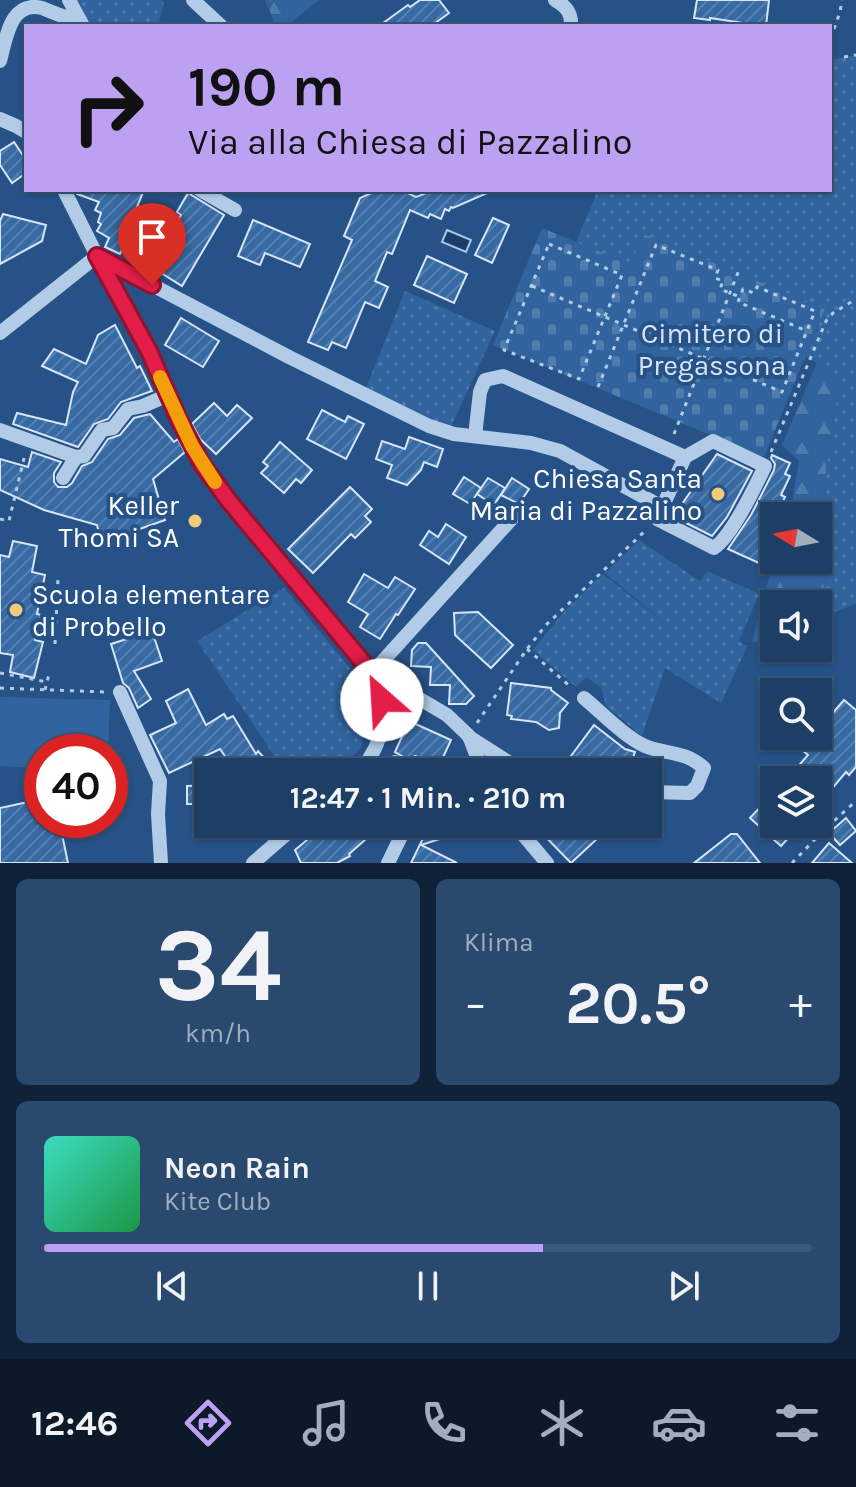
<!DOCTYPE html>
<html lang="de">
<head>
<meta charset="utf-8">
<style>
  :root { --surface:#1d3e65; --page:#2a496e; --text:#f1f3f6; --muted:#a0aebf; --line:#3b5779; --accent:#bca0f2 }
  body { margin:0; font-family:Karla,sans-serif; background:var(--page); color:var(--text); height:100vh; display:flex; flex-direction:column; font-size:30px; white-space:nowrap }
  * { box-sizing:border-box; margin:0 }
  p { font-size:26px; color:var(--muted) }
  .icon { flex:none; width:44px; height:44px; fill:none; stroke:currentColor; stroke-width:2; stroke-linecap:round; stroke-linejoin:round }
  .map { position:relative; height:863px; overflow:hidden }
  .drawer { display:flex; flex-direction:column; gap:16px; padding:16px; background:#102238; flex:1 }
  .drawer>* { flex:none }
  .guide { position:absolute; left:24px; top:24px; width:808px; height:168px; border-radius:0px; box-shadow:0 2px 6px #0004,0 0 0 2px var(--line); background:#bca0f2; color:#111; overflow:hidden }
  .needle { width:52px; rotate:280deg }
  .controls { position:absolute; left:760px; top:502px; display:grid; gap:16px }
  .controls a { display:grid; place-items:center; width:72px; height:72px; border-radius:0px; background:var(--surface); box-shadow:0 2px 6px #0004,0 0 0 2px var(--line); font-size:40px }
  .speed { position:absolute; left:24px; top:734px; display:flex; gap:16px; font-size:40px; font-weight:700; text-align:center }
  .speed>* { display:grid; place-content:center; width:104px; height:104px; border-radius:50%; background:var(--surface); box-shadow:0 2px 6px #0004,0 0 0 2px var(--line); line-height:1 }
  .speed .limit { border:12px solid #d22; background:#fff; color:#111 }
  .pin { position:absolute; display:grid; place-items:center; width:68px; height:68px; color:#fff; margin:-82px -34px; border-radius:50% 50% 50% 0; rotate:-45deg; box-shadow:0 0 8px #0007 }
  .pin .icon { rotate:45deg }
  .me { position:absolute; width:88px; margin:-44px; rotate:334deg; stroke-linejoin:round; filter:drop-shadow(0 0 6px #0008) }
  .turn { display:flex; align-items:center; gap:28px; height:168px; padding:0 32px; font-size:36px }
  .turn .icon { width:104px; height:104px; stroke-width:2.5 }
  .turn b { display:block; font-size:56px; line-height:68px }
  .big { font-size:60px; font-weight:700; line-height:1.1 }
  .drawer .tile { flex:1; display:flex; flex-direction:column; justify-content:center; gap:12px; min-width:0; padding:0 28px; border-radius:12px; background:var(--page) }
  .drawer .dial { align-items:center; gap:0 }
  .dial b { font-size:104px; line-height:1 }
  .song { display:flex; align-items:center; gap:24px }
  .cover { width:96px; height:96px; border-radius:12px; background:linear-gradient(135deg,hsl(170 70% 55%),hsl(140 70% 35%)) }
  .played { height:8px; border-radius:4px; background:linear-gradient(90deg,var(--accent) 65%,var(--line) 65%) }
  .keys { display:flex; justify-content:space-around; direction:ltr }
  .heat { display:flex; justify-content:space-between; align-items:center; font-size:44px; direction:ltr }
  .drawer .tiles { flex:1; display:grid; gap:16px; grid-template-columns:1fr 1fr }
  .tile:last-child { grid-column:span 2 }
  .trip { position:absolute; left:194px; top:758px; width:468px; height:80px; border-radius:0px; background:var(--surface); box-shadow:0 2px 6px #0004,0 0 0 2px var(--line); font-weight:700; line-height:80px; text-align:center }
  .dock { display:flex; height:128px; justify-content:space-around; align-items:center; background:#0c1928; color:var(--muted) }
  .dock .icon { width:56px; height:56px }
  .dock .active { color:var(--accent) }
  .dock b { font-size:36px; color:var(--text) }
  .map>svg:first-child { display:block }
  .green { fill:url(#green-dots) }
  .forest { fill:url(#forest-firs) }
  .cemetery { fill:url(#cemetery-stones) }
  .pitch { fill:#31649e }
  .water { fill:#1b3d67; stroke:#a7c6e9; stroke-width:2 }
  .building { fill:url(#building-hatch); stroke:#d6e5f7; stroke-width:2 }
  .lines { fill:none; stroke-linecap:round; stroke-linejoin:round }
  .path { stroke:#b2cce8; stroke-width:3; stroke-dasharray:4 6; stroke-linecap:butt }
  .minor { stroke:#b2cce8; stroke-width:14 }
  .route-casing { stroke:#92132f; stroke-width:20 }
  .route { stroke:#e11d48; stroke-width:14 }
  .slow { stroke:#f59e0b; stroke-width:14 }
  .poi-dot { fill:#f1cc78; stroke:#275287; stroke-width:3 }
  .labels { text-anchor:middle; stroke-width:8; stroke-linejoin:round; paint-order:stroke }
  .park-label { font-size:28px; fill:#d6e5f7; stroke:#275287 }
  .poi-label { font-size:28px; fill:#fff; stroke:#275287; text-anchor:end }
</style>
</head>
<body>
<div class="map">
<svg width="856" height="863" viewBox="0 0 856 863">
  <defs>
    <pattern id="green-dots" width="8" height="8" patternUnits="userSpaceOnUse" patternTransform="scale(2)"><rect width="8" height="8" fill="#31649e"/><path d="M2 2h.1M6 6h.1" fill="none" stroke="#507bad" stroke-width="1.8" stroke-linecap="round"/></pattern>
    <pattern id="forest-firs" width="22" height="20" patternUnits="userSpaceOnUse" patternTransform="scale(2)"><rect width="22" height="20" fill="#31649e"/><path d="M5 1l3.5 6h-7zM16 11l3.5 6h-7z" fill="#507bad"/></pattern>
    <pattern id="cemetery-stones" width="16" height="16" patternUnits="userSpaceOnUse" patternTransform="scale(2)"><rect width="16" height="16" fill="#31649e"/><path d="M2 7V4a2 2 0 0 1 4 0v3zM10 15v-3a2 2 0 0 1 4 0v3z" fill="#507bad"/></pattern>
    <pattern id="building-hatch" width="6" height="6" patternUnits="userSpaceOnUse" patternTransform="scale(2)"><rect width="6" height="6" fill="#3769a3"/><path d="M-1 1l2-2M0 6l6-6M5 7l2-2" fill="none" stroke="#5580b1"/></pattern>
  </defs>
  <rect width="100%" height="100%" fill="#275287"/>
  <g class="green">
    <polygon points="75,0 161,0 164,2 158,26 90,26"/>
    <polygon points="856,55 856,604 823,616 826,470 840,379 806,356 825,309 643,234 630,264 576,242 598,190 830,190 830,60"/>
    <polygon points="405,291 495,331 450,429 366,388"/>
    <polygon points="639,540 700,581 707,571 759,594 739,641 744,645 748,645 721,703 665,668 642,736 606,706 601,687 586,677 576,687 533,650 563,613 603,574 671,628 605,573"/>
    <polygon points="284,588 348,666 362,686 367,700 362,743 360,749 354,755 332,772 285,772 197,641"/>
  </g>
  <g class="forest">
    <polygon points="265,0 319,0 286,26 276,26"/>
    <polygon points="817,363 840,378 826,470 823,616 818,617 818,604 774,604 774,641 752,642 774,560 818,560 818,516 790,516 799,461 782,445"/>
  </g>
  <polygon class="cemetery" points="542,228 630,264 643,234 825,309 764,457 493,345"/>
  <polygon class="pitch" points="0,697 110,700 108,752 42,752 42,768 0,766"/>
  <polygon class="water" points="447,230 471,240 466,252 442,242"/>
  <g class="building">
    <polygon points="420,0 439,0 449,13 431,26 379,26 408,5 410,7"/>
    <polygon points="697,0 769,0 766,26 750,26 750,24 710,18 710,20 694,18"/>
    <polygon points="14,142 26,160 26,173 12,183 0,165 0,151"/>
    <polygon points="75,190 144,190 127,231 161,248 181,215 177,212 188,193 224,215 182,286 150,266 152,262 124,246 120,254 105,247 109,238 97,231 101,224 98,222 101,213 95,210 99,202 77,194"/>
    <polygon points="378,190 401,190 416,197 435,190 494,190 453,208 451,207 449,211 445,209 441,219 430,214 428,218 410,210 392,254 387,252 375,281 388,287 379,308 365,302 346,348 332,342 328,350 308,342 352,240 344,236 360,198"/>
    <polygon points="3,214 46,225 42,241 0,264 0,221"/>
    <polygon points="493,218 509,225 492,263 475,255"/>
    <polygon points="253,220 310,244 300,267 265,253 260,265 238,256"/>
    <polygon points="427,256 467,274 454,303 414,285"/>
    <polygon points="181,318 219,341 203,367 165,345"/>
    <polygon points="115,325 137,368 140,366 152,391 121,402 108,419 94,424 78,447 13,424 17,413 66,425 73,392 78,382 42,366 54,349 86,364 98,335"/>
    <polygon points="214,403 227,416 237,405 252,418 216,454 200,439 192,424"/>
    <polygon points="322,410 345,422 348,416 364,424 346,459 307,439"/>
    <polygon points="150,414 174,442 178,439 185,452 153,479 165,520 131,532 133,536 115,542 114,538 101,542 97,525 44,510 0,490 0,459 28,467 32,452 61,462 54,473 54,482 58,487 67,487 72,483 82,466 92,462 108,439 120,435 134,418"/>
    <polygon points="409,437 443,449 437,467 424,462 421,470 407,485 387,478 392,465 376,459 382,441 405,449"/>
    <polygon points="280,442 312,470 301,483 296,479 284,493 261,473 268,466 263,462"/>
    <polygon points="717,454 752,471 727,517 712,536 684,522 685,520 675,514"/>
    <polygon points="772,455 790,463 785,474 790,476 781,495 785,497 776,516 774,516 774,535 761,564 728,549 751,515 774,470 775,464 771,458"/>
    <polygon points="464,477 481,488 470,504 453,494"/>
    <polygon points="488,478 505,488 494,505 477,494"/>
    <polygon points="512,478 529,489 519,504 501,495"/>
    <polygon points="350,487 372,509 365,516 371,522 355,538 351,534 313,573 288,549"/>
    <polygon points="446,524 466,537 449,564 420,545 429,531 438,537"/>
    <polygon points="13,541 37,546 32,572 45,575 37,614 41,615 35,640 43,642 34,678 10,672 13,655 0,653 0,555 9,557"/>
    <polygon points="364,574 388,588 395,577 415,589 398,615 396,614 380,639 360,627 368,614 348,602"/>
    <polygon points="478,612 513,645 491,668 455,635 454,613"/>
    <polygon points="152,631 162,661 134,671 151,699 138,708 129,688 123,683 111,644"/>
    <polygon points="418,643 426,643 474,696 466,704 449,704 450,685 430,685 431,667 411,666 412,650"/>
    <polygon points="511,683 551,688 551,690 568,703 560,713 559,728 549,730 536,722 511,719 512,716 507,715"/>
    <polygon points="188,689 206,725 224,714 227,719 233,716 256,754 258,751 277,772 236,772 240,768 231,757 227,759 220,749 169,773 150,735 176,723 166,701"/>
    <polygon points="844,700 856,710 856,767 849,775 846,772 818,805 818,780 786,780 808,755 803,751 811,742 809,740 812,736 818,736 818,730"/>
    <polygon points="409,721 451,740 439,766 415,756 409,760 395,752"/>
    <polygon points="594,725 625,749 635,752 628,772 592,772 571,756"/>
    <polygon points="208,785 208,804 187,804 187,786"/>
    <polygon points="42,799 42,820 59,820 68,863 0,863 0,808"/>
    <polygon points="766,801 774,809 774,824 801,824 781,846 750,818"/>
    <polygon points="846,818 856,831 840,845 829,833"/>
    <polygon points="350,824 383,824 349,854 350,856 337,863 301,863 295,850 320,829 328,836"/>
    <polygon points="430,824 476,824 477,827 421,845 457,863 411,863"/>
    <polygon points="533,824 613,824 571,863"/>
    <polygon points="731,834 737,834 760,863 694,863"/>
    <polygon points="829,843 852,863 812,863"/>
  </g>
  <g class="lines">
    <g class="path">
      <polyline points="834,29 840,12 842,0"/>
      <polyline points="844,57 856,55"/>
      <polyline points="487,190 493,193"/>
      <polygon points="549,244 622,275 579,379 504,350"/>
      <polyline points="532,286 782,392 815,311 757,287 754,293 743,289 738,302 807,331"/>
      <polyline points="598,387 656,245 718,270 715,278 723,281 720,289 740,297"/>
      <polyline points="674,434 739,270"/>
      <polyline points="771,452 826,321 833,313 856,299"/>
      <polyline points="0,519 9,521 25,454"/>
      <polyline points="55,644 58,578"/>
      <polyline points="527,649 572,688"/>
      <polyline points="0,673 47,682"/>
      <polyline points="0,688 104,692"/>
      <polyline points="45,690 49,674"/>
      <polyline points="477,723 527,649 546,625 645,531"/>
      <polyline points="792,863 825,829 856,801"/>
    </g>
    <g class="minor">
      <polyline points="69,0 82,24"/>
      <polyline points="193,0 221,26"/>
      <path d="M555,0C566,6 572,13 571,26"/>
      <path d="M0,61C6,39 10,0 42,8C55,13 66,19 80,20"/>
      <polyline points="0,119 16,126 26,132"/>
      <path d="M64,190L97,256L149,351L180,422L202,464L229,501L372,673C389,707 386,744 358,772"/>
      <polyline points="200,190 235,210"/>
      <polyline points="97,256 289,357 429,426 454,434 531,443 560,451 662,507"/>
      <polyline points="0,333 97,256"/>
      <polyline points="0,430 76,457 84,456 102,430 113,428 128,409 143,406 168,395"/>
      <polyline points="475,436 480,392 485,380 503,376 685,457"/>
      <path d="M713,441L765,466C755,487 732,536 714,548L657,519L685,457Z"/>
      <polyline points="63,478 76,457"/>
      <polyline points="372,673 516,514"/>
      <polyline points="120,692 160,781 158,814 161,863"/>
      <polyline points="380,692 395,690 413,695 447,715 469,736 483,772"/>
      <path d="M584,698C601,712 625,737 645,746C667,755 684,750 704,768L697,786L690,793L648,792"/>
      <polyline points="469,737 524,772"/>
      <polyline points="395,762 407,772"/>
      <polyline points="514,824 547,863"/>
      <polyline points="253,863 298,824"/>
      <polyline points="388,863 407,824"/>
    </g>
  </g>
  <g class="lines">
    <defs>
      <polyline id="route" points="152,285 97,256 149,351 180,422 202,464 229,501 372,673 382,700"/>
    </defs>
    <use href="#route" class="route-casing"/>
    <use href="#route" class="route"/>
    <polyline class="slow" points="160,377 192,446 215,482"/>
  </g>
  <g class="poi-dot">
    <circle cx="718" cy="494" r="8"/>
    <circle cx="195" cy="521" r="8"/>
    <circle cx="16" cy="610" r="8"/>
  </g>
  <g class="labels">
    <g class="park-label">
      <text x="712" y="343">Cimitero di<tspan x="712" dy="32">Pregassona</tspan></text>
    </g>
    <g class="poi-label">
      <text x="702" y="488">Chiesa Santa<tspan x="702" dy="32">Maria di Pazzalino</tspan></text>
      <text x="179" y="515">Keller<tspan x="179" dy="32">Thomi SA</tspan></text>
      <text x="32" y="604" text-anchor="start">Scuola elementare<tspan x="32" dy="32">di Probello</tspan></text>
    </g>
  </g>
</svg>
<div class="controls">
<a><svg class="needle" viewBox="-14 -14 28 28"><path d="M0-13l5 13h-10z" fill="#e53935"/><path d="M0 13l5-13h-10z" fill="#a0aebf"/></svg></a>
<a><svg class="icon" aria-label="sound" viewBox="0 0 24 24"><path d="M4 9h4l5-4v14l-5-4H4zM17 9q2 3 0 6"/></svg></a>
<a><svg class="icon" aria-label="search" viewBox="0 0 24 24"><circle cx="10" cy="10" r="6"/><path d="M15 15l6 6"/></svg></a>
<a><svg class="icon" aria-label="layers" viewBox="0 0 24 24"><path d="M12 4l9 5-9 5-9-5zM3 14l9 5 9-5"/></svg></a>
</div>
<div class="speed"><div class="limit">40</div></div>
<div class="pin" style="left:152px;top:285px;background:#d93025"><svg class="icon" aria-label="arrive" viewBox="0 0 24 24"><path d="M6 21V4h12l-3 4 3 4H6"/></svg></div>
<svg class="me" style="left:382px;top:700px" viewBox="-20 -20 40 40"><circle r="19" fill="#fff"/><path d="M0-13L10 11 0 6-10 11z" fill="#e11d48"/></svg>
<div class="trip">12:47 · 1 Min. · 210 m</div>
<div class="guide">
<div class="turn"><svg class="icon" aria-label="right" viewBox="0 0 24 24"><path d="M7 20v-9h11M14 6l5 5-5 5"/></svg><div><b>190 m</b>Via alla Chiesa di Pazzalino</div></div>
</div>
</div>
<section class="drawer">
<div class="tiles">
<div class="tile dial"><b>34</b><p>km/h</p></div>
<div class="tile"><p>Klima</p>
<div class="heat"><a>−</a><b class="big">20.5°</b><a>+</a></div>
</div>
<div class="tile">
<div class="song"><i class="cover"></i><div><b>Neon Rain</b><p>Kite Club</p></div></div>
<div class="played"></div>
<div class="keys"><svg class="icon" aria-label="previous" viewBox="0 0 24 24"><path d="M18 5L8 12l10 7zM5 5v14"/></svg><svg class="icon" aria-label="pause" viewBox="0 0 24 24"><path d="M8 5v14M16 5v14"/></svg><svg class="icon" aria-label="next" viewBox="0 0 24 24"><path d="M6 5l10 7-10 7zM19 5v14"/></svg></div>
</div>
</div>
</section>
<nav class="dock">
<b>12:46</b>
<svg class="icon active" aria-label="directions" viewBox="0 0 24 24"><path d="M12 3l9 9-9 9-9-9zM9 14v-3h6M13 9l2 2-2 2"/></svg>
<svg class="icon" aria-label="music" viewBox="0 0 24 24"><path d="M9 18V5l10-2v13"/><circle cx="6" cy="18" r="3"/><circle cx="16" cy="16" r="3"/></svg>
<svg class="icon" aria-label="phone" viewBox="0 0 24 24"><path d="M5 4h4l2 5-3 2q2 4 5 5l2-3 5 2v4C11 20 4 13 5 4z"/></svg>
<svg class="icon" aria-label="climate" viewBox="0 0 24 24"><path d="M12 3v18M4 7l16 10M4 17L20 7"/></svg>
<svg class="icon" aria-label="car" viewBox="0 0 24 24"><path d="M5 17H2v-5l4-1 3-4h7l3 4 3 1v5h-3M9 17h6M6 11h13"/><circle cx="7" cy="17" r="2"/><circle cx="17" cy="17" r="2"/></svg>
<svg class="icon" aria-label="filters" viewBox="0 0 24 24"><path d="M4 7h16M4 17h16"/><circle cx="9" cy="7" r="2"/><circle cx="15" cy="17" r="2"/></svg>
</nav>
</body>
</html>
